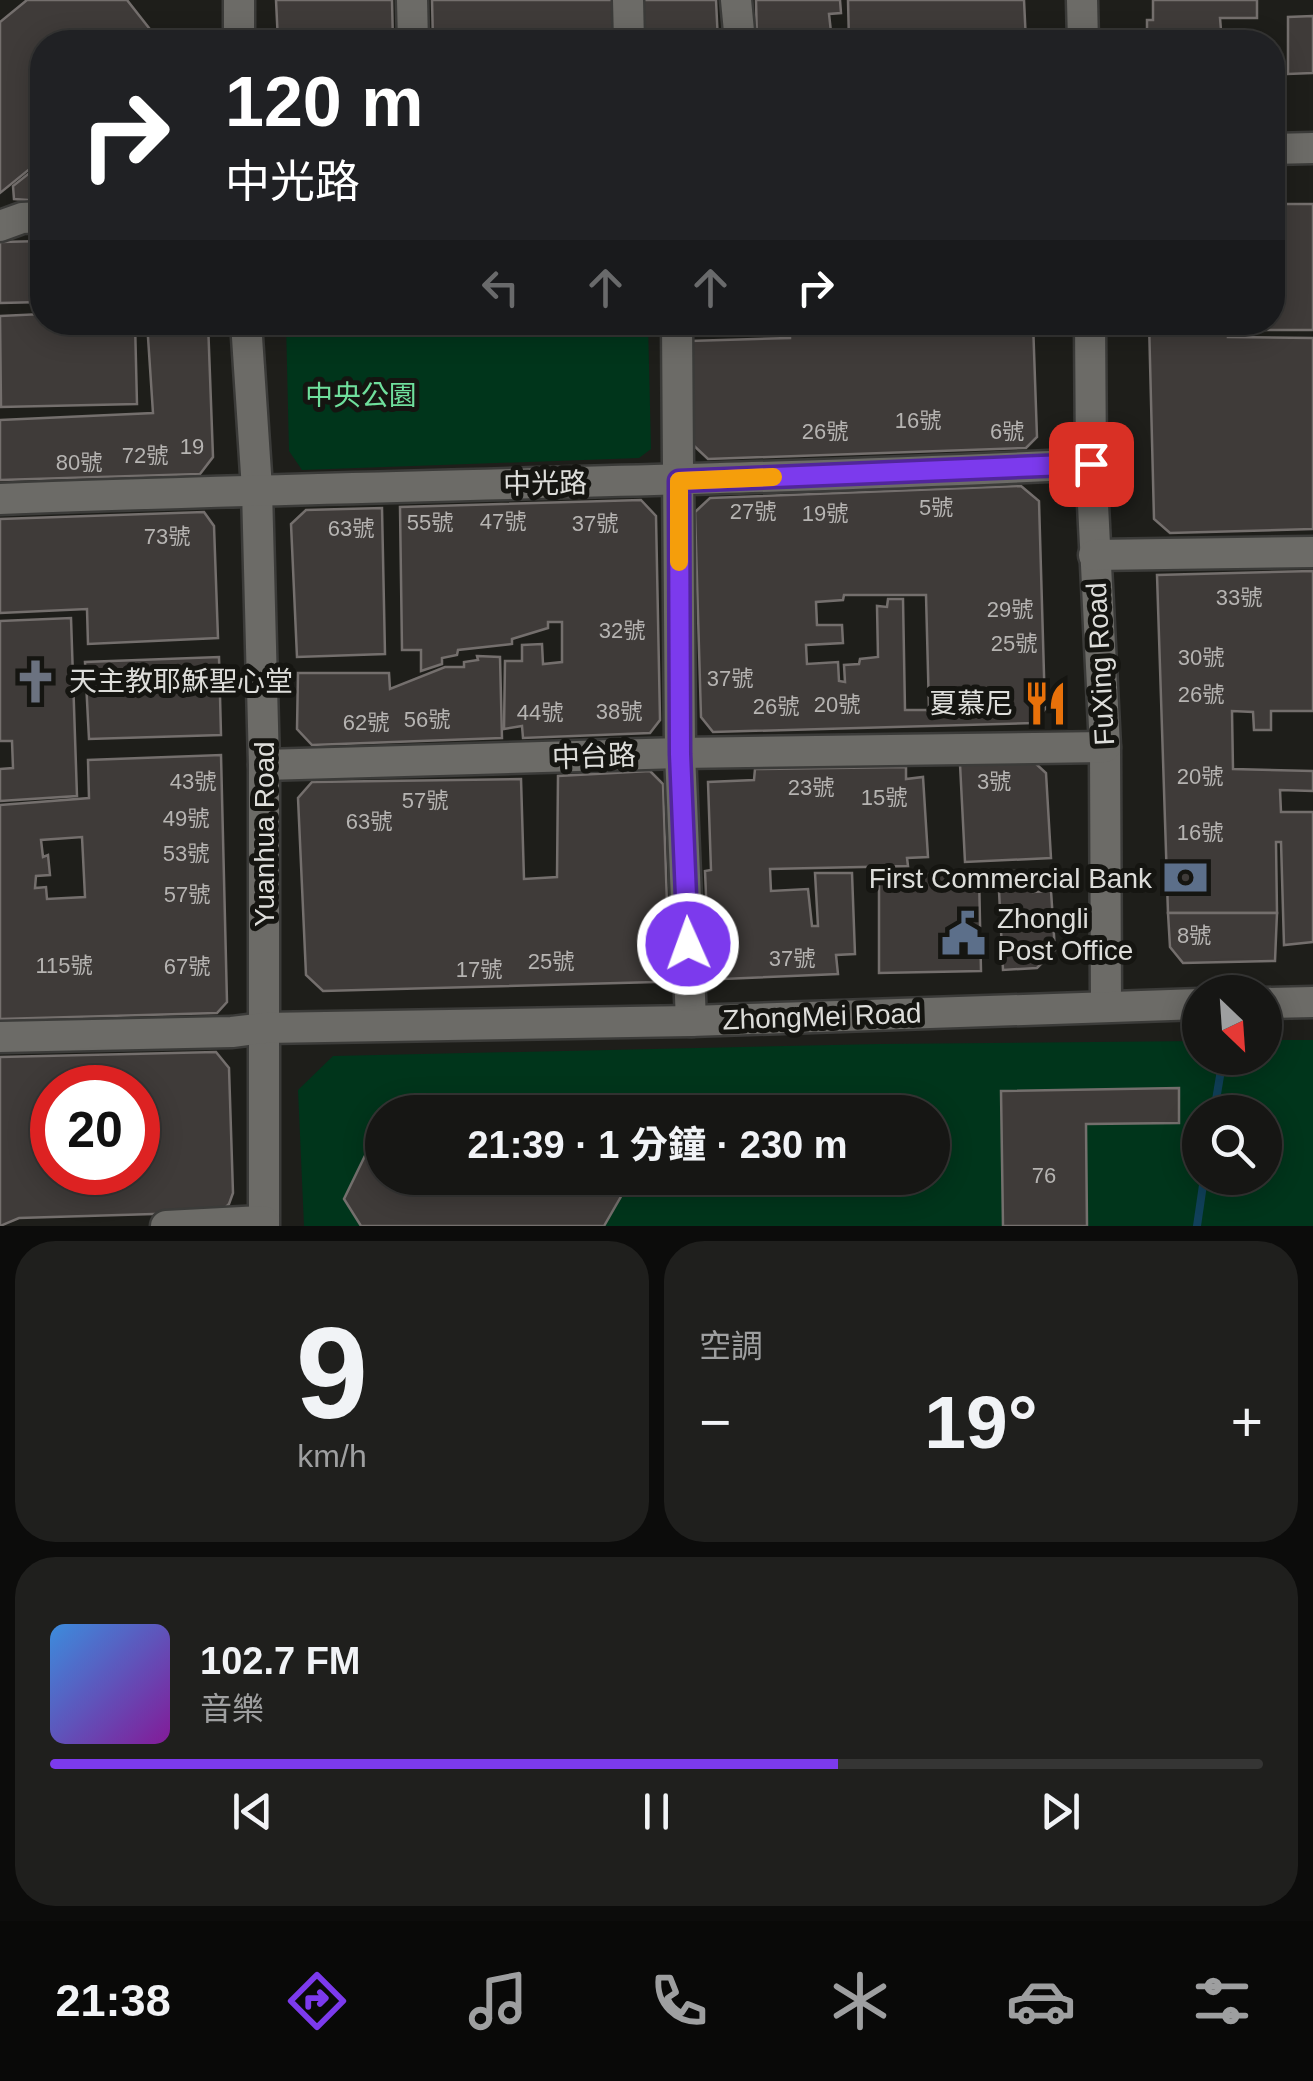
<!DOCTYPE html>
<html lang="zh-TW">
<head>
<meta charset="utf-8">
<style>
  :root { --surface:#161614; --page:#1f1f1d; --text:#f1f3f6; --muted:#9e9fa0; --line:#353534; --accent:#7c3aed }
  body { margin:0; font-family:Helvetica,"Noto Sans TC",sans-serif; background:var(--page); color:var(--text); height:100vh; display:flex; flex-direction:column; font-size:38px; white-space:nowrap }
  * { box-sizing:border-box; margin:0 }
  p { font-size:32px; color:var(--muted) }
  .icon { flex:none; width:55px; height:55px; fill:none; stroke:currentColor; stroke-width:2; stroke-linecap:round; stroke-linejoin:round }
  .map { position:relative; height:1226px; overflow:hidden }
  .sheet { display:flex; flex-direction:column; gap:15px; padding:15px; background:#0c0c0b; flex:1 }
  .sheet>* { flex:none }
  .hud { position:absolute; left:30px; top:30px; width:1255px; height:305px; border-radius:40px; box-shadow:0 5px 25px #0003,0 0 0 2px var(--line); background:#202124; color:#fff; overflow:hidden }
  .needle { width:65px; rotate:155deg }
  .controls { position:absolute; left:1182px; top:975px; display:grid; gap:20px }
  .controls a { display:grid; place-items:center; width:100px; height:100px; border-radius:50%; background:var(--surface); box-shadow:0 5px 25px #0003,0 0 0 2px var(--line); font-size:50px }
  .speed { position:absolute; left:30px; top:1065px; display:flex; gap:20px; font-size:50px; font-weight:700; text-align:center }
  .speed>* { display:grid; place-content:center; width:130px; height:130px; border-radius:50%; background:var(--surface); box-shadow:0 5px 25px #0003,0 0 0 2px var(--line); line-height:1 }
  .speed .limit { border:15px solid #d22; background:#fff; color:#111 }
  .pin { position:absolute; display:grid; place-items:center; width:85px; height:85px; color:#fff; margin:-42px; border-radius:20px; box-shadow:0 5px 15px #0006 }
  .me { position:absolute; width:110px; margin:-55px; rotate:358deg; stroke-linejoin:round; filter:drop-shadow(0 0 8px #0008) }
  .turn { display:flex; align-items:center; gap:35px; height:210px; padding:0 30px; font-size:45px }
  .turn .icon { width:130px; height:130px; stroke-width:2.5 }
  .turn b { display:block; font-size:70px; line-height:85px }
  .lanes { display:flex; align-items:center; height:95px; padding:0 30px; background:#0003; justify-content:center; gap:50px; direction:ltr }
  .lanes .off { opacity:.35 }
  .big { font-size:75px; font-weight:700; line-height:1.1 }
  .sheet .tile { flex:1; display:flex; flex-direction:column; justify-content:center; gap:15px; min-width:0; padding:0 35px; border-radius:40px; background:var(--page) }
  .sheet .dial { align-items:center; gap:0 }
  .dial b { font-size:130px; line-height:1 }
  .song { display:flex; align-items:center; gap:30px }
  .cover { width:120px; height:120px; border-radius:15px; background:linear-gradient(135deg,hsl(210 70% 55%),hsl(290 70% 35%)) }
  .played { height:10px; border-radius:5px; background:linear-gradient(90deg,var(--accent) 65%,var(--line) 65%) }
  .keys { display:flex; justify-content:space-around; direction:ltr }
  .heat { display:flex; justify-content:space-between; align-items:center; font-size:55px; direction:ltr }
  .sheet .tiles { flex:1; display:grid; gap:15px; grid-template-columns:1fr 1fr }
  .tile:last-child { grid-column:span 2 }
  .trip { position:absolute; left:365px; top:1095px; width:585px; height:100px; border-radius:50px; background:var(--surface); box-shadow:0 5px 25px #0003,0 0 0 2px var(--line); font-weight:700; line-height:100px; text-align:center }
  .dock { display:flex; height:160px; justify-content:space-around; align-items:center; background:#090908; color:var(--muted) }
  .dock .icon { width:70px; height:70px }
  .dock .active { color:var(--accent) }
  .dock b { font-size:45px; color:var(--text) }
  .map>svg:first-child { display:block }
  .green { fill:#00351b; fill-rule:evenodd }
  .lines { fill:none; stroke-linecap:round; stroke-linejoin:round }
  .stream { stroke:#104059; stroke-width:8 }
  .building { fill:#3f3b39; stroke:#746f6d; stroke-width:2.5; fill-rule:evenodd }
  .minor-casing { stroke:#3b3b39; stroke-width:35 }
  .minor { stroke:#6c6b67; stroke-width:30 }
  .route-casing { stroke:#51269a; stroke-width:25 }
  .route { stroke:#7c3aed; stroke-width:18 }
  .slow { stroke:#f59e0b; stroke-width:18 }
  .labels { text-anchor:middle; stroke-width:10; stroke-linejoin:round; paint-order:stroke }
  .number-label { font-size:22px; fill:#b6b4b2 }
  .park-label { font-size:28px; fill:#6fdf9c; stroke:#151511 }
  .street-label { font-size:28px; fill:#ddddda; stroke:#151511 }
  .poi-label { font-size:28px; fill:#ddddda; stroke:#151511; text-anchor:start }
</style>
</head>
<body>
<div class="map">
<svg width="1313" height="1226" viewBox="0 0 1313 1226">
  <rect width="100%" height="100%" fill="#1e1e1a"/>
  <g class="green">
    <polygon points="286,323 648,323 651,449 639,458 302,470 289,451"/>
    <path d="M1265,1040H1313V1226H304L298,1090L333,1056L880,1044L1200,1041V1058H1265ZM382,1112H932V1178H382ZM1200,1112H1265V1178H1200Z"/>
  </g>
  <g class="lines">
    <g class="stream">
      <polyline points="1214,1112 1223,1058"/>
      <polyline points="1197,1226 1204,1178"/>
    </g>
  </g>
  <g class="building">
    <polygon points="27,0 127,0 160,42 42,42 42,159 0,193 0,22"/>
    <polygon points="276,0 392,0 393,42 278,42"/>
    <polygon points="432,0 622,0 622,42 433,42"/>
    <polygon points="633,0 716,0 718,42 634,42"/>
    <polygon points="756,0 840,0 841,13 829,14 831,32 836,31 837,42 757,42"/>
    <polygon points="848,0 1024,0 1026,42 849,42"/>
    <polygon points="1153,0 1257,0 1257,18 1220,18 1222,42 1147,42 1147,20 1153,20"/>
    <polygon points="1313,16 1313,73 1288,74 1288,17"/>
    <polygon points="42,163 42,201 14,199 13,186"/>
    <polygon points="1272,204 1313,204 1313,330 1244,330 1244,322 1272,322"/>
    <polygon points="42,241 42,302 0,303 0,242"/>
    <polygon points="42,314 42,322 135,322 137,404 1,407 0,316"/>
    <polygon points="147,322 208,322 213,457 200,474 0,480 0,420 153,413"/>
    <polygon points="689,322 1033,322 1037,437 1026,448 708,459 692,444 689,341 790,338 790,332 689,334"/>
    <polygon points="1149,322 1211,322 1229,326 1228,337 1313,338 1313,529 1170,533 1154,519"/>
    <path d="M1021,486L1039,501L1045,709L1034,723L713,732L701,717L695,512L710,498ZM844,595H926L929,710H905L903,599H888L887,607L877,606L878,657L860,659L859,664L844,665L845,682L839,681L838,662L807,664L806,645L843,643L842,625H817L816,602L843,600Z"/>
    <polygon points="641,500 656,516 660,720 650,733 523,738 522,726 504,729 505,661 522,661 522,645 542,644 543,664 562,662 562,622 548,622 548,628 512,639 512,644 458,650 457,655 442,658 442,664 421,671 421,650 402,650 400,507"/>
    <polygon points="382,508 385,654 297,657 291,524 306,510"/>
    <polygon points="204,512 214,526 218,638 88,644 87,609 0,613 0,519"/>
    <polygon points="1313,571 1313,711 1271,711 1271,730 1254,730 1253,712 1232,711 1233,769 1313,771 1313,791 1280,790 1281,812 1313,812 1313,942 1284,945 1281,842 1276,842 1277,913 1168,913 1157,575"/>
    <polygon points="71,618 77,796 0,801 0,769 13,768 12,741 0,741 0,621"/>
    <polygon points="477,656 500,657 502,738 312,745 297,729 298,673 389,673 390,689 445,667 464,667 464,662 478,660"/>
    <polygon points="219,657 221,735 89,739 85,662"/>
    <path d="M221,755L227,1002L217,1013L0,1019V805L89,798L88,760ZM82,837L85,897L47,899L46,887L35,888L36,876L50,875L48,855L43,857L41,840Z"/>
    <polygon points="1034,762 1046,773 1051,858 965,862 960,764"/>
    <polygon points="906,767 906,779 923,777 928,857 907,858 908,866 770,869 771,891 808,889 812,926 818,926 815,873 852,873 855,954 836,955 838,974 723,979 709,966 705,871 711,870 708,782 754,780 755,769"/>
    <polygon points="650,771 663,784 669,965 656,982 323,991 306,975 298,798 312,782 521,779 524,879 557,877 558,776"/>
    <polygon points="998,871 1032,871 1033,892 1051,891 1055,950 1037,968 1003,970"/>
    <polygon points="979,873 981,971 879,973 879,875"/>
    <polygon points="1168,913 1277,913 1275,961 1183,963 1170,947"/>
    <path d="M216,1052L229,1068L233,1193L229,1204L221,1212L19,1218L0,1226V1057ZM52,1088H138V1172H52Z"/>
    <polygon points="1179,1088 1179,1123 1086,1124 1087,1226 1003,1226 1001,1091"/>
    <polygon points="377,1131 382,1131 382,1178 613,1178 623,1193 604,1226 361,1226 344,1199"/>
  </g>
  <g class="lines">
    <defs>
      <g id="minor">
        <polyline points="412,0 413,42"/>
        <polyline points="628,0 629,42"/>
        <polyline points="736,0 740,42"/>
        <polyline points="1082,0 1083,42"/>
        <polyline points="239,42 239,0"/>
        <polyline points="1272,149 1313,148"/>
        <polyline points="0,226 22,218 42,217"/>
        <polyline points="246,322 257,489 264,765 264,1226"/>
        <polyline points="677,322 680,753 691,1021"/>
        <polyline points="1090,322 1091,464 1105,747 1106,1006"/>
        <path d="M0,499C364,485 727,482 1091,464"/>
        <polyline points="1094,555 1313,552"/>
        <polyline points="264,765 680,753 1105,747"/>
        <polyline points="1265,1003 1313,1002"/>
        <polyline points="0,1037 232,1032 264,1028 691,1021 1200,1004"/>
        <polyline points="166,1226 263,1221"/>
      </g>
    </defs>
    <use href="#minor" class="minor-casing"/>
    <use href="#minor" class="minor"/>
  </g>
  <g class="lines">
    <defs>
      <polyline id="route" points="688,944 680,754 679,481 1091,464"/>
    </defs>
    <use href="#route" class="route-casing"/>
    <use href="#route" class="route"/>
    <polyline class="slow" points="679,562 679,481 773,477"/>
  </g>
  <defs>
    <symbol id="church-bare" viewBox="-9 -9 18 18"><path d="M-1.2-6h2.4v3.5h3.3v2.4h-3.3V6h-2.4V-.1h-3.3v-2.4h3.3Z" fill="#6b7280" stroke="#151511" stroke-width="2.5" paint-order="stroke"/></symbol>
    <symbol id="restaurant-bare" viewBox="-9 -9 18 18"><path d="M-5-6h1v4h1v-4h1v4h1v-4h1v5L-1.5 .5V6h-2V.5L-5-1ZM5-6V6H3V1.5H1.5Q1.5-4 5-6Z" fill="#e8710a" stroke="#151511" stroke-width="2.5" paint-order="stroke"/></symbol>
    <symbol id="bank-bare" viewBox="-9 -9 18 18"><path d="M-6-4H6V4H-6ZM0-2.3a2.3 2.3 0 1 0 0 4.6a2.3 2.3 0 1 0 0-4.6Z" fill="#5c6f8a" stroke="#151511" stroke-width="2.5" paint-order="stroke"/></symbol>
    <symbol id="civic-bare" viewBox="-9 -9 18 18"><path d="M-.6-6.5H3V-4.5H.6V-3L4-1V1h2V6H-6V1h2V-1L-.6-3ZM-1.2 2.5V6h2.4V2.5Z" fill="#5c6f8a" stroke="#151511" stroke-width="2.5" paint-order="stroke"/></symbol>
  </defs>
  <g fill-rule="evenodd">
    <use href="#church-bare" x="4" y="650" width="63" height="63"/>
    <use href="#restaurant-bare" x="1014" y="672" width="63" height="63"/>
    <use href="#bank-bare" x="1154" y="846" width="63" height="63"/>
    <use href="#civic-bare" x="932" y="902" width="63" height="63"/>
  </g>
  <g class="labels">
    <g class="number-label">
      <text x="918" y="428">16號</text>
      <text x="825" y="439">26號</text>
      <text x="1007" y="439">6號</text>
      <text x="192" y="454">19</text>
      <text x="145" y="463">72號</text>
      <text x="79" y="470">80號</text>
      <text x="936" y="515">5號</text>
      <text x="753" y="519">27號</text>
      <text x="825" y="521">19號</text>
      <text x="503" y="529">47號</text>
      <text x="430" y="530">55號</text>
      <text x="595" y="531">37號</text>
      <text x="351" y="536">63號</text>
      <text x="167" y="544">73號</text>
      <text x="1239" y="605">33號</text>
      <text x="1010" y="617">29號</text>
      <text x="622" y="638">32號</text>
      <text x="1014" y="651">25號</text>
      <text x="1201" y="665">30號</text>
      <text x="730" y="686">37號</text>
      <text x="1201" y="702">26號</text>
      <text x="837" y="712">20號</text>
      <text x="776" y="714">26號</text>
      <text x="619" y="719">38號</text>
      <text x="540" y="720">44號</text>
      <text x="427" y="727">56號</text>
      <text x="366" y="730">62號</text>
      <text x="1200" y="784">20號</text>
      <text x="193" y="789">43號</text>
      <text x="994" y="789">3號</text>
      <text x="811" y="795">23號</text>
      <text x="884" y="805">15號</text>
      <text x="425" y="808">57號</text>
      <text x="186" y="826">49號</text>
      <text x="369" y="829">63號</text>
      <text x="1200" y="840">16號</text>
      <text x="186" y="861">53號</text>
      <text x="187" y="902">57號</text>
      <text x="1194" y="943">8號</text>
      <text x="792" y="966">37號</text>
      <text x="551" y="969">25號</text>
      <text x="64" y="973">115號</text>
      <text x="187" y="974">67號</text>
      <text x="479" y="977">17號</text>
      <text x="1044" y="1183">76</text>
    </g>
    <g class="park-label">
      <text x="361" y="405">中央公園</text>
    </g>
    <g class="street-label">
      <text transform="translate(545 483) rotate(-1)" y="10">中光路</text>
      <text transform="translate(1100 664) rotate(-93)" y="10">FuXing Road</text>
      <text transform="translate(594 756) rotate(-2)" y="10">中台路</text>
      <text transform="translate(264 834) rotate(-90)" y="10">Yuanhua Road</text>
      <text transform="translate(822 1016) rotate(-2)" y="10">ZhongMei Road</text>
    </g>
    <g class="poi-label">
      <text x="69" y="691">天主教耶穌聖心堂</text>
      <text x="1013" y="713" text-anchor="end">夏慕尼</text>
      <text x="1152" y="888" text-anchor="end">First Commercial Bank</text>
      <text x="997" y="928">Zhongli<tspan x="997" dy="32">Post Office</tspan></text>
    </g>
  </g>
</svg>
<div class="controls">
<a><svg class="needle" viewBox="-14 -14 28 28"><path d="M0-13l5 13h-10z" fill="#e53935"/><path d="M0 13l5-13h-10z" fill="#9e9fa0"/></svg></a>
<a><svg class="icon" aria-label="search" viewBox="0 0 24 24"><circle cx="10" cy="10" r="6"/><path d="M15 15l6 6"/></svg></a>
</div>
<div class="speed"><div class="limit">20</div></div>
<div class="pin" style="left:1091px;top:464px;background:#d93025"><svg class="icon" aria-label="arrive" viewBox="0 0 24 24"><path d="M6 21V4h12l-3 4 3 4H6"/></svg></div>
<svg class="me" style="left:688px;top:944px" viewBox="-20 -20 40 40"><circle r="17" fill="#7c3aed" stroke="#fff" stroke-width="3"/><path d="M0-11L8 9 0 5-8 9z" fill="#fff"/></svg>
<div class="trip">21:39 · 1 分鐘 · 230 m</div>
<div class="hud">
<div class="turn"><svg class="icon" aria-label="right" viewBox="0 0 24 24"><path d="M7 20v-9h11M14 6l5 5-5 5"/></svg><div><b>120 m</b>中光路</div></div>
<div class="lanes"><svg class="icon off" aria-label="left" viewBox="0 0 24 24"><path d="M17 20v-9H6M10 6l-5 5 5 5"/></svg><svg class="icon off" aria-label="ahead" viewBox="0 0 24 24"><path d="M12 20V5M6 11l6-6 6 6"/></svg><svg class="icon off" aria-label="ahead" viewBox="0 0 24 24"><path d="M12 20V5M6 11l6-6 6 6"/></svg><svg class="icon" aria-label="right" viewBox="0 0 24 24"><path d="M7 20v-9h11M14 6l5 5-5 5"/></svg></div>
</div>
</div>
<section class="sheet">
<div class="tiles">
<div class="tile dial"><b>9</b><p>km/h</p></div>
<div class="tile"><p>空調</p>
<div class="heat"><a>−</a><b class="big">19°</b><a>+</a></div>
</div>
<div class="tile">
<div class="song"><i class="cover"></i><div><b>102.7 FM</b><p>音樂</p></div></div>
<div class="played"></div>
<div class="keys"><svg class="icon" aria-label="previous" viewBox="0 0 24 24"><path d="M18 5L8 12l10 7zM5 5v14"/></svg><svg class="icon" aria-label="pause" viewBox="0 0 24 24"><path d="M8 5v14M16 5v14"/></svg><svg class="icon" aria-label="next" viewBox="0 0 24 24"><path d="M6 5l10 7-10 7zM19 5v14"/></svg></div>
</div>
</div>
</section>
<nav class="dock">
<b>21:38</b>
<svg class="icon active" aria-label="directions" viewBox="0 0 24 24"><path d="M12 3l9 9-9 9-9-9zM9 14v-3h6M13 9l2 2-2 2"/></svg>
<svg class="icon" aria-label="music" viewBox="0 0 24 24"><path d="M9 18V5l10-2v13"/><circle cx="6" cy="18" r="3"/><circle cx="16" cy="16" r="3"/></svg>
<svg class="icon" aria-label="phone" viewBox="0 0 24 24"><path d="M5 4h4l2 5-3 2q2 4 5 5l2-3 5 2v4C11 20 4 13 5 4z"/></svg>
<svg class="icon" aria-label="climate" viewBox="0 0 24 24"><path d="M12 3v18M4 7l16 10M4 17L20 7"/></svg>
<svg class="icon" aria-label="car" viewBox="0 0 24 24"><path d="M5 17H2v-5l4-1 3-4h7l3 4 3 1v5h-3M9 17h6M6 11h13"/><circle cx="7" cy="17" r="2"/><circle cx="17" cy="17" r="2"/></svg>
<svg class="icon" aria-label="filters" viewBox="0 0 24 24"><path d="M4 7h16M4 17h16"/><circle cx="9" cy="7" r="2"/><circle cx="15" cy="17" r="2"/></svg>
</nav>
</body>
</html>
